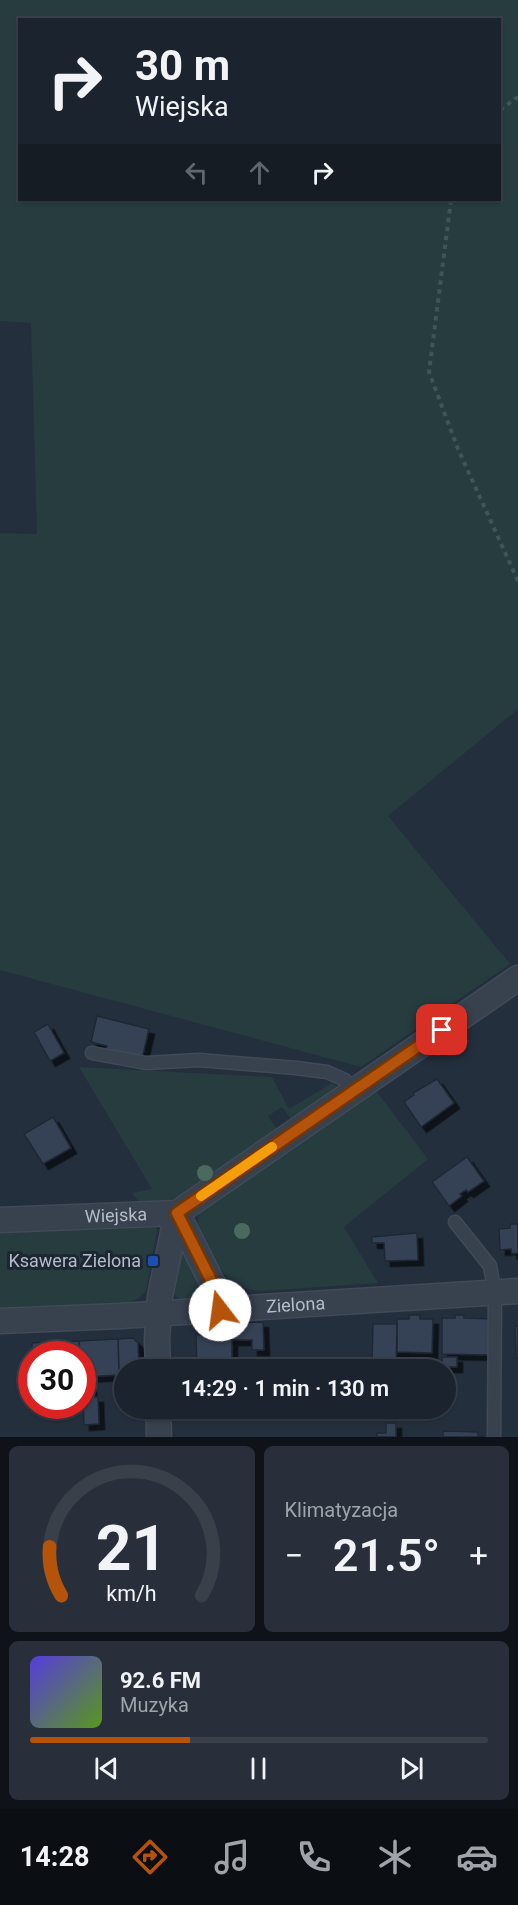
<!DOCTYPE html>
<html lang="pl">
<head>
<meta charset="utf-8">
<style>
  :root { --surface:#1b232e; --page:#282f3a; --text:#f1f3f6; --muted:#a0a4aa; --line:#39404a; --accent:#b45309 }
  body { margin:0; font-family:Roboto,sans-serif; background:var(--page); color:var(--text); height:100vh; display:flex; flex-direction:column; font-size:22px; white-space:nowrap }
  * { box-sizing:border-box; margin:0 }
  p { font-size:20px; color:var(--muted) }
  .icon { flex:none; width:33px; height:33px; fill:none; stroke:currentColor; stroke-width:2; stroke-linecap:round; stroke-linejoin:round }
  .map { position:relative; height:1437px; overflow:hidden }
  .drawer { display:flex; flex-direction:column; gap:9px; padding:9px; background:#0f1319; flex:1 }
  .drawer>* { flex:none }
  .guide { position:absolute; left:18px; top:18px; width:483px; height:183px; border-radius:0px; box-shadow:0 2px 4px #0004,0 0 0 2px var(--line); background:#1b232e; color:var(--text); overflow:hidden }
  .speed { position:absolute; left:18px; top:1341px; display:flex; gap:12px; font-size:30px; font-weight:700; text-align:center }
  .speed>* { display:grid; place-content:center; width:78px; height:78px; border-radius:50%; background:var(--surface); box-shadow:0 2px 4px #0004,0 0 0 2px var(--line); line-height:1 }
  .speed .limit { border:9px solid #d22; background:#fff; color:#111 }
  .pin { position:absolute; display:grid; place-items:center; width:51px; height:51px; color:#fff; margin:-26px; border-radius:12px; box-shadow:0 3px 9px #0006 }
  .me { position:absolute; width:66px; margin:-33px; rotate:345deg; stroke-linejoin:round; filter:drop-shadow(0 0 4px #0008) }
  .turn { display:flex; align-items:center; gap:21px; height:126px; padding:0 18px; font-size:27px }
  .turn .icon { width:78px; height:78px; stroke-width:2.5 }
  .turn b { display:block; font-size:42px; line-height:51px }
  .lanes { display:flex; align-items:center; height:57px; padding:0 18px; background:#0003; justify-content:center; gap:30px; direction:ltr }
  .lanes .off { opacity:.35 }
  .big { font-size:45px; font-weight:600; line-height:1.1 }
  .drawer .tile { flex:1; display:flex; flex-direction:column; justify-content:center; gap:9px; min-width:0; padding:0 21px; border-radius:9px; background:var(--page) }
  .drawer .dial { align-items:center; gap:0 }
  .dial svg { height:156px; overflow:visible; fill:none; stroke:var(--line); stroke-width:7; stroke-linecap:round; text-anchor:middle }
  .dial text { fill:var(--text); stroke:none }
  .song { display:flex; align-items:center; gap:18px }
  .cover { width:72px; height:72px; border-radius:9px; background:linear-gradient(135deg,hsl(250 70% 55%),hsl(90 70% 35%)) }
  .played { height:6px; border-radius:3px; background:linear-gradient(90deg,var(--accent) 35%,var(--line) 35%) }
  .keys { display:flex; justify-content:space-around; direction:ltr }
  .heat { display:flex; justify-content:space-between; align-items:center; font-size:33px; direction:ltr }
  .drawer .tiles { flex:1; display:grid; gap:9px; grid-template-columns:1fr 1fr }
  .tile:last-child { grid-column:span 2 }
  .trip { position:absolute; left:114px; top:1359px; width:342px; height:60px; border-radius:30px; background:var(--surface); box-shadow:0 2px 4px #0004,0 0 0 2px var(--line); font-weight:600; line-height:60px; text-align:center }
  .tab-bar { display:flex; height:96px; justify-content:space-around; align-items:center; background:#0b0e12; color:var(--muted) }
  .tab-bar .icon { width:42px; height:42px }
  .tab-bar .active { color:var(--accent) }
  .tab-bar b { font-size:27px; color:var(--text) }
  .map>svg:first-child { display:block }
  .green { fill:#263c3f; fill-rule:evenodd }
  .building { fill:#364354; stroke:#1f2835; stroke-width:1.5; filter:url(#shadow) }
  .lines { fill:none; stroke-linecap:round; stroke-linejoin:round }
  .service-casing { stroke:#414a57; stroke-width:15 }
  .minor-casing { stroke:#414a57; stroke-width:27 }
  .path { stroke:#3f5557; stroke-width:4; stroke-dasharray:4.5 4.5; stroke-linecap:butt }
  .service { stroke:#38414e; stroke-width:12 }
  .minor { stroke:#38414e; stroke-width:24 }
  .tree { fill:#4b6a5d }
  .route-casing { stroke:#753606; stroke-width:15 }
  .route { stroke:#b45309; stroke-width:10 }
  .slow { stroke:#f59e0b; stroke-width:10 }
  .transit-dot { fill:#1a4fb4; stroke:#1d2633; stroke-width:2 }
  .labels { text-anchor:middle; stroke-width:6; stroke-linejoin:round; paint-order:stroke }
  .street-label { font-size:18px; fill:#b4bcc9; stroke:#1d2633 }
  .poi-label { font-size:18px; fill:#b4bcc9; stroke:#1d2633; text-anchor:end }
</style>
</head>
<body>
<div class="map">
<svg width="518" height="1437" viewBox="0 0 518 1437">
  <defs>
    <filter id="shadow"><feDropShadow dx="5.5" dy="5.5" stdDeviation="0" flood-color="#0009"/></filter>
  </defs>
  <rect width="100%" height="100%" fill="#242f3e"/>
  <g class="green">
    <path d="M0,0H518V709L388,816L510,964L361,1067L0,970V533L37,534L31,323L0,321ZM20,20H500V200H20Z"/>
    <polygon points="79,1067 272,1077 289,1109 332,1083 339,1088 292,1120 282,1107 268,1116 278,1130 178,1197 169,1200 139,1202 132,1193 152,1189"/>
    <path d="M376,1091L428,1159L344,1227L378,1283L262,1291C224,1290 215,1259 199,1230C195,1220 200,1211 206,1203Z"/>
    <polygon points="154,1227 157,1229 146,1291 139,1298 127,1303 0,1315 0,1233"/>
    <path d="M181,1252H183L204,1293C199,1305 176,1303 172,1290Z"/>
  </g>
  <g class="building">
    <polygon points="97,1016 149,1029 142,1059 106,1049 107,1046 91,1042"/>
    <polygon points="48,1024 64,1053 50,1061 34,1032"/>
    <polygon points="437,1079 454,1103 421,1127 404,1102 414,1095 413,1093"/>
    <polygon points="53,1117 71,1148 43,1164 24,1134"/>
    <polygon points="467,1157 484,1181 468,1192 466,1190 460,1194 462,1196 449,1206 432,1182"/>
    <polygon points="510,1224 518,1224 518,1253 512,1254 511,1249 500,1250 499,1229 510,1228"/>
    <polygon points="417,1233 418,1260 385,1261 384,1243 372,1243 372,1237"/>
    <polygon points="409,1315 420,1315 420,1319 433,1319 432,1353 397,1352 397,1319 409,1319"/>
    <polygon points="455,1315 464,1315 464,1318 490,1319 491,1355 442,1354 442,1318 455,1318"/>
    <polygon points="263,1322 264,1350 252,1350 252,1340 231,1340 231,1323"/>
    <polygon points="373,1324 397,1324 396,1369 386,1369 386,1364 372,1363"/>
    <polygon points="515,1326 518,1326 518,1358 516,1358"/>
    <polygon points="232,1333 232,1366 197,1368 196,1335"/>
    <polygon points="133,1338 138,1343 139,1368 143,1368 143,1370 124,1370 124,1381 119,1381 118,1339"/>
    <polygon points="118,1339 119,1375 82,1377 82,1354 80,1354 79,1341"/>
    <polygon points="79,1341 80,1354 32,1354 32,1343"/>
    <rect x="442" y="1357" width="15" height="10"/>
    <polygon points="307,1363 340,1364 340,1370 307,1370"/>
    <polygon points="82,1377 88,1377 89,1387 91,1387 92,1397 83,1397"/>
    <polygon points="83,1397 98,1397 99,1424 84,1425"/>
    <polygon points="386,1423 396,1423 396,1437 377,1437 377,1433 386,1433"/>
    <polygon points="443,1431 478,1432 478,1437 443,1437"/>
  </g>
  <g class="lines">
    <defs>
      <g id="service">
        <polyline points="92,1053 146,1063 199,1060 296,1068 327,1072 345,1080 353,1092"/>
        <polyline points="455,1222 490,1266 495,1293 494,1437"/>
      </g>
      <g id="minor">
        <polyline points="177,1213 220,1298 220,1310"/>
        <path id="s1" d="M0,1220L177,1213L518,978"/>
        <path id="s2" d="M0,1321L120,1316L518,1291"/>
        <polyline points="158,1370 157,1339 160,1296 177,1213"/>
        <polyline points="158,1408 159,1437"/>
      </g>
    </defs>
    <use href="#service" class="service-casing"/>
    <use href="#minor" class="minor-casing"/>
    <g class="path">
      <polyline points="500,110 518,97"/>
      <polyline points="451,200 429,372 458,449 518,581"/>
    </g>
    <use href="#service" class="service"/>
    <use href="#minor" class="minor"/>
  </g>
  <g class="tree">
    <circle cx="432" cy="1020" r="8"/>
    <circle cx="205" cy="1173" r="8"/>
    <circle cx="242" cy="1231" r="8"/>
  </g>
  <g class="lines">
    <defs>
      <polyline id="route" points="220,1310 220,1298 177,1213 442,1030"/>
    </defs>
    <use href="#route" class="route-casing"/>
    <use href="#route" class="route"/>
    <polyline class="slow" points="201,1196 272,1147"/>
  </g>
  <rect class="transit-dot" x="147" y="1255" width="12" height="12" rx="3"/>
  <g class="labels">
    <g class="street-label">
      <text dy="6" stroke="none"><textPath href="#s1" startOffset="116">Wiejska</textPath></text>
      <text dy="6" stroke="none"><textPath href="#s2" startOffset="296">Zielona</textPath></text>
    </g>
    <g class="poi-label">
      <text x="141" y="1267">Ksawera Zielona</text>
    </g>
  </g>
</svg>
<div class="speed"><div class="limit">30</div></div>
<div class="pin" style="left:442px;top:1030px;background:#d93025"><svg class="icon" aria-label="arrive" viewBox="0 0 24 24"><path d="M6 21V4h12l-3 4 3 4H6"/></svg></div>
<svg class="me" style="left:220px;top:1310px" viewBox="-20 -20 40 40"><circle r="19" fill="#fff"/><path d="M0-13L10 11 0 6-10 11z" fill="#b45309"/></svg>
<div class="trip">14:29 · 1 min · 130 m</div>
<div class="guide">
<div class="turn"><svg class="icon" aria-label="right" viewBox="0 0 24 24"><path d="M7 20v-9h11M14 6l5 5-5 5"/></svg><div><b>30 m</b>Wiejska</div></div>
<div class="lanes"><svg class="icon off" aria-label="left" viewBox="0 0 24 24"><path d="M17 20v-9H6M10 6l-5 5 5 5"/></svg><svg class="icon off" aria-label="ahead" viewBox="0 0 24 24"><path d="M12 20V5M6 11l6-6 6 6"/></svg><svg class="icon" aria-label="right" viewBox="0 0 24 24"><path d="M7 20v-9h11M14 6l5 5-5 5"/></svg></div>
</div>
</div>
<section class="drawer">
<div class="tiles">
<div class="tile dial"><svg viewBox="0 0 100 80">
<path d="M14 69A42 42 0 1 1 86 69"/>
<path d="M14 69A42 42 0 0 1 8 44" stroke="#b45309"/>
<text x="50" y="56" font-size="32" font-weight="700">21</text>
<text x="50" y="72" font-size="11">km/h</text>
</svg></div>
<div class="tile"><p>Klimatyzacja</p>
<div class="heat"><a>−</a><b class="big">21.5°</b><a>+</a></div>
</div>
<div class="tile">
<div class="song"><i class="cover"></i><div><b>92.6 FM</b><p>Muzyka</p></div></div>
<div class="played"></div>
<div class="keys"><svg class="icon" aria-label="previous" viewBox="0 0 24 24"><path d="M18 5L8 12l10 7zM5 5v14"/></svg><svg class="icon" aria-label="pause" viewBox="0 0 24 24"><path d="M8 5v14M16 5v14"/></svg><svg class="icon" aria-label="next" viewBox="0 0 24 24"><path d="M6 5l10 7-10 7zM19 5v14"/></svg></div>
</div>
</div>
</section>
<nav class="tab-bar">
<b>14:28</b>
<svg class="icon active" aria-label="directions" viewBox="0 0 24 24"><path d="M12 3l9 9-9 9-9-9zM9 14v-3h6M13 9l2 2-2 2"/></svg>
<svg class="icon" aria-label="music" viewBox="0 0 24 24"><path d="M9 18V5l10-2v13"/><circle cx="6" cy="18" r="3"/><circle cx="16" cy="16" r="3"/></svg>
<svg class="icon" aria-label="phone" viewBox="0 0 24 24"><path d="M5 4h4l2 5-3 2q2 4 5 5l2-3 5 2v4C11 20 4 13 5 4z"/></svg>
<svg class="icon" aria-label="climate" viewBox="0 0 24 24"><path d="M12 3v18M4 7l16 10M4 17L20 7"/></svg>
<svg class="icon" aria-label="car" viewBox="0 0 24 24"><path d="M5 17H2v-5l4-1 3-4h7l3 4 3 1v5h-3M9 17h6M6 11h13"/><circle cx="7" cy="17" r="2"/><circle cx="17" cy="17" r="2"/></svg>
</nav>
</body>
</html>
